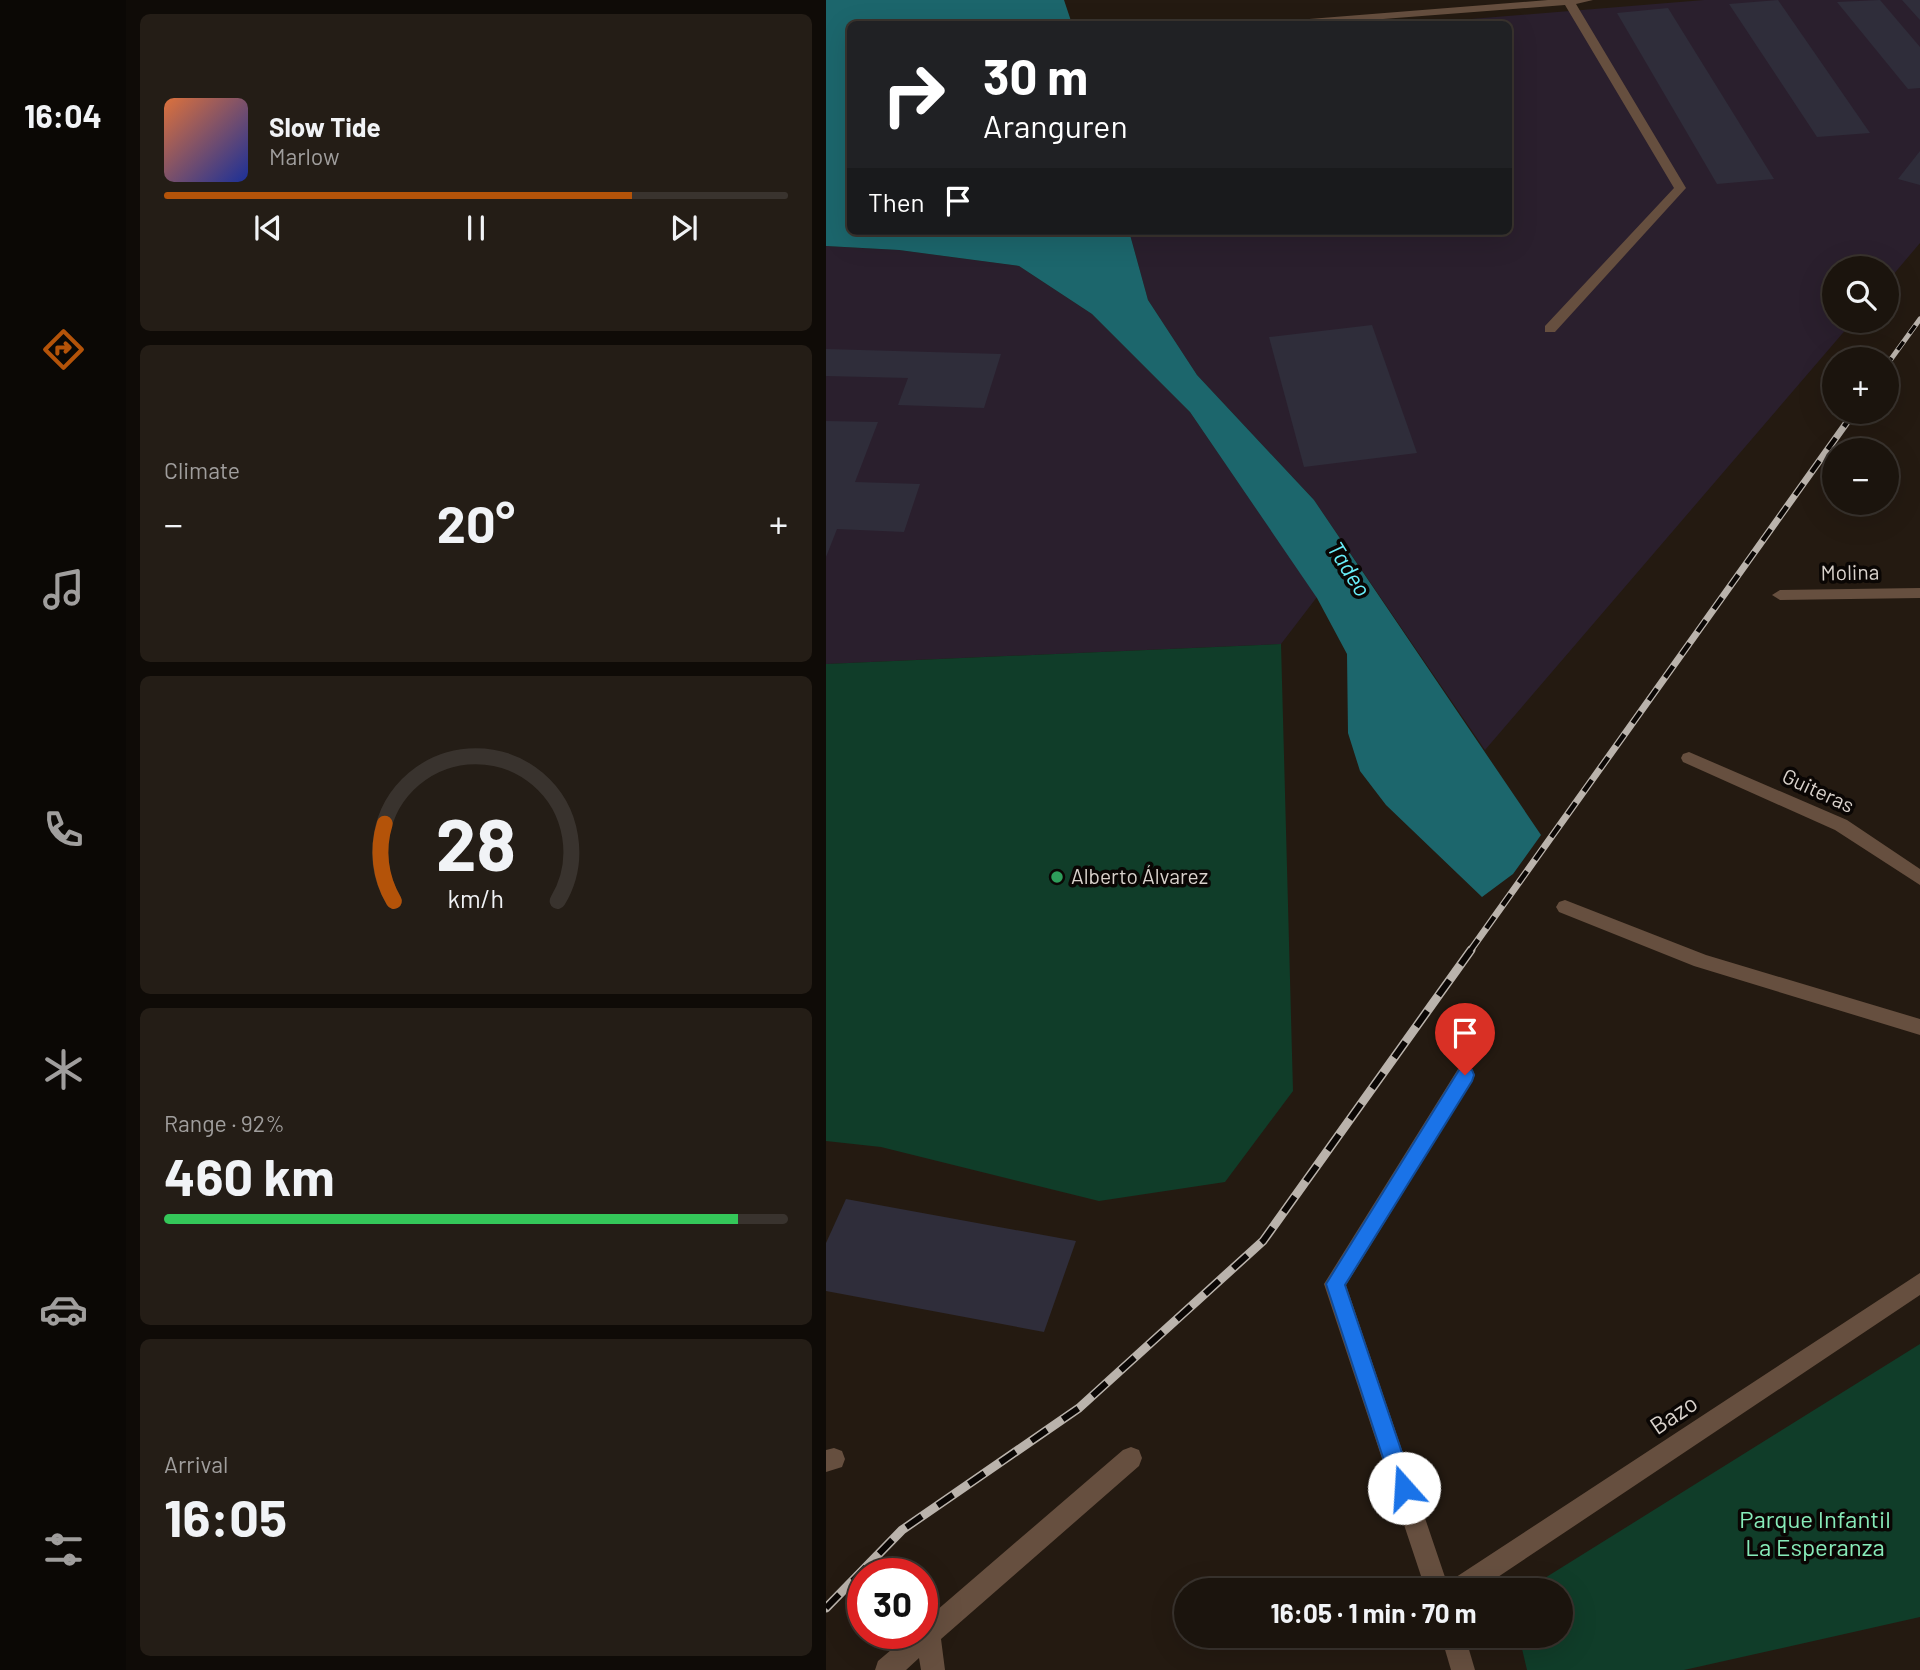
<!DOCTYPE html>
<html lang="en">
<head>
<meta charset="utf-8">
<style>
  :root { --surface:#1b140d; --page:#241d16; --text:#f1f3f6; --muted:#a09e9d; --line:#39332e; --accent:#b45309 }
  body { margin:0; font-family:Barlow,sans-serif; background:var(--page); color:var(--text); height:100vh; display:flex; flex-direction:column; font-size:26px; white-space:nowrap }
  * { box-sizing:border-box; margin:0 }
  p { font-size:23px; color:var(--muted) }
  .icon { flex:none; width:38px; height:38px; fill:none; stroke:currentColor; stroke-width:2; stroke-linecap:round; stroke-linejoin:round }
  .map { position:relative; flex:1; overflow:hidden }
  .drawer { display:flex; flex-direction:column; gap:14px; padding:14px; background:#0f0b07; width:700px }
  .drawer>* { flex:none }
  .guide { position:absolute; left:21px; top:21px; width:665px; height:214px; border-radius:10px; box-shadow:0 7px 28px #0002,0 0 0 2px var(--line); background:#202124; color:#fff; overflow:hidden }
  .fabs { position:absolute; left:996px; top:256px; display:grid; gap:14px }
  .fabs a { display:grid; place-items:center; width:77px; height:77px; border-radius:50%; background:var(--surface); box-shadow:0 7px 28px #0002,0 0 0 2px var(--line); font-size:35px }
  .speed { position:absolute; left:21px; top:1558px; display:flex; gap:14px; font-size:35px; font-weight:700; text-align:center }
  .speed>* { display:grid; place-content:center; width:91px; height:91px; border-radius:50%; background:var(--surface); box-shadow:0 7px 28px #0002,0 0 0 2px var(--line); line-height:1 }
  .speed .limit { border:10px solid #d22; background:#fff; color:#111 }
  .pin { position:absolute; display:grid; place-items:center; width:60px; height:60px; color:#fff; margin:-72px -30px; border-radius:50% 50% 50% 0; rotate:-45deg; box-shadow:0 0 7px #0007 }
  .pin .icon { rotate:45deg }
  .me { position:absolute; width:77px; margin:-38px; rotate:341deg; stroke-linejoin:round; filter:drop-shadow(0 0 5px #0008) }
  .turn { display:flex; align-items:center; gap:24px; height:147px; padding:0 21px; font-size:32px }
  .turn .icon { width:91px; height:91px; stroke-width:2.5 }
  .turn b { display:block; font-size:49px; line-height:60px }
  .then { display:flex; align-items:center; height:66px; padding:0 21px; background:#0003; gap:14px; font-size:26px }
  .big { font-size:52px; font-weight:700; line-height:1.1 }
  .drawer .card { flex:1; display:flex; flex-direction:column; justify-content:center; gap:10px; min-width:0; padding:0 24px; border-radius:10px; background:var(--page) }
  .drawer .dial { align-items:center; gap:0 }
  .dial svg { height:182px; overflow:visible; fill:none; stroke:var(--line); stroke-width:7; stroke-linecap:round; text-anchor:middle }
  .dial text { fill:var(--text); stroke:none }
  .song { display:flex; align-items:center; gap:21px }
  .cover { width:84px; height:84px; border-radius:10px; background:linear-gradient(135deg,hsl(20 70% 55%),hsl(230 70% 35%)) }
  .played { height:7px; border-radius:4px; background:linear-gradient(90deg,var(--accent) 75%,var(--line) 75%) }
  .keys { display:flex; justify-content:space-around; direction:ltr }
  .heat { display:flex; justify-content:space-between; align-items:center; font-size:38px; direction:ltr }
  .charge { height:10px; border-radius:5px; background:linear-gradient(90deg,#34c759 92%,var(--line) 0) }
  .trip { position:absolute; left:348px; top:1578px; width:399px; height:70px; border-radius:35px; background:var(--surface); box-shadow:0 7px 28px #0002,0 0 0 2px var(--line); font-weight:700; line-height:70px; text-align:center }
  main { display:flex; flex:1; min-height:0 }
  .menu { display:flex; flex-direction:column; width:126px; justify-content:space-around; align-items:center; background:#0b0805; color:var(--muted) }
  .menu .icon { width:49px; height:49px }
  .menu .on { color:var(--accent) }
  .menu b { font-size:32px; color:var(--text) }
  .map>svg:first-child { display:block }
  .industrial { fill:#2a1f2d }
  .green { fill:#103d29 }
  .water { fill:#1c666c }
  .building { fill:#2f2d3a }
  .lines { fill:none; stroke-linecap:round; stroke-linejoin:round }
  .service { fill:#664f3f; fill-rule:evenodd }
  .minor { fill:#664f3f; fill-rule:evenodd }
  .rail-far2-casing { stroke:#bab3ac; stroke-width:5 }
  .rail-far1-casing { stroke:#bab3ac; stroke-width:7 }
  .rail-casing { stroke:#bab3ac; stroke-width:9 }
  .rail-far2 { stroke:#0a0604; stroke-width:3.5; stroke-dasharray:10; stroke-linecap:butt }
  .rail-far1 { stroke:#0a0604; stroke-width:4.5; stroke-dasharray:14; stroke-linecap:butt }
  .rail { stroke:#0a0604; stroke-width:6; stroke-dasharray:19; stroke-linecap:butt }
  .route { fill:#1a73e8; stroke:#114b97; stroke-width:2 }
  .leisure-dot { fill:#2e9e5b; stroke:#0a0604; stroke-width:2.5 }
  .labels { text-anchor:middle; stroke-width:7; stroke-linejoin:round; paint-order:stroke }
  .street-label { font-size:21px; fill:#d9d2cc; stroke:#0a0604 }
  .poi-label { font-size:21px; fill:#d9d2cc; stroke:#0a0604; text-anchor:start }
  .water-label { font-size:23px; font-style:italic; fill:#69effa; stroke:#0a0604 }
  .near-street-label { font-size:24px; fill:#d9d2cc; stroke:#0a0604 }
  .near-park-label { font-size:24px; fill:#87ebb9; stroke:#0a0604 }
</style>
</head>
<body>
<main>
<nav class="menu">
<b>16:04</b>
<svg class="icon on" aria-label="directions" viewBox="0 0 24 24"><path d="M12 3l9 9-9 9-9-9zM9 14v-3h6M13 9l2 2-2 2"/></svg>
<svg class="icon" aria-label="music" viewBox="0 0 24 24"><path d="M9 18V5l10-2v13"/><circle cx="6" cy="18" r="3"/><circle cx="16" cy="16" r="3"/></svg>
<svg class="icon" aria-label="phone" viewBox="0 0 24 24"><path d="M5 4h4l2 5-3 2q2 4 5 5l2-3 5 2v4C11 20 4 13 5 4z"/></svg>
<svg class="icon" aria-label="climate" viewBox="0 0 24 24"><path d="M12 3v18M4 7l16 10M4 17L20 7"/></svg>
<svg class="icon" aria-label="car" viewBox="0 0 24 24"><path d="M5 17H2v-5l4-1 3-4h7l3 4 3 1v5h-3M9 17h6M6 11h13"/><circle cx="7" cy="17" r="2"/><circle cx="17" cy="17" r="2"/></svg>
<svg class="icon" aria-label="filters" viewBox="0 0 24 24"><path d="M4 7h16M4 17h16"/><circle cx="9" cy="7" r="2"/><circle cx="15" cy="17" r="2"/></svg>
</nav>
<section class="drawer">
<div class="card">
<div class="song"><i class="cover"></i><div><b>Slow Tide</b><p>Marlow</p></div></div>
<div class="played"></div>
<div class="keys"><svg class="icon" aria-label="previous" viewBox="0 0 24 24"><path d="M18 5L8 12l10 7zM5 5v14"/></svg><svg class="icon" aria-label="pause" viewBox="0 0 24 24"><path d="M8 5v14M16 5v14"/></svg><svg class="icon" aria-label="next" viewBox="0 0 24 24"><path d="M6 5l10 7-10 7zM19 5v14"/></svg></div>
</div>
<div class="card"><p>Climate</p>
<div class="heat"><a>−</a><b class="big">20°</b><a>+</a></div>
</div>
<div class="card dial"><svg viewBox="0 0 100 80">
<path d="M14 69A42 42 0 1 1 86 69"/>
<path d="M14 69A42 42 0 0 1 10 35" stroke="#b45309"/>
<text x="50" y="56" font-size="32" font-weight="700">28</text>
<text x="50" y="72" font-size="11">km/h</text>
</svg></div>
<div class="card"><p>Range · 92%</p><b class="big">460 km</b><div class="charge"></div></div>
<div class="card"><p>Arrival</p><b class="big">16:05</b></div>
</section>
<div class="map">
<svg width="1094" height="1670" viewBox="0 0 1094 1670">
  <rect width="100%" height="100%" fill="#241a11"/>
  <g class="industrial">
    <polygon points="878,0 1094,0 1094,243 1061,282 1060,268 1008,268 1008,320 1028,320 659,750 488,500 371,375 322,300 303,231 682,231 682,24 584,24"/>
    <polygon points="0,246 73,250 193,266 266,314 364,412 491,597 455,644 0,664"/>
  </g>
  <g class="green">
    <polygon points="455,644 467,1091 399,1182 273,1201 55,1147 0,1141 0,664"/>
    <polygon points="1094,1344 1094,1617 858,1670 701,1670 693,1636 735,1636 735,1591 698,1591"/>
  </g>
  <polygon class="water" points="0,0 238,0 246,24 24,24 24,231 303,231 322,300 371,375 488,500 715,835 687,874 656,897 560,805 534,771 522,733 521,654 491,598 364,412 266,314 193,266 73,250 0,246"/>
  <g class="building">
    <polygon points="952,0 1044,133 991,137 903,4"/>
    <polygon points="1054,0 1094,47 1094,88 1082,89 1011,2"/>
    <polygon points="1076,0 1094,0 1094,20"/>
    <polygon points="842,8 948,179 891,184 791,13"/>
    <polygon points="1094,151 1094,185 1072,179"/>
    <polygon points="546,325 591,453 478,467 443,337"/>
    <polygon points="0,349 175,354 158,408 72,405 82,378 0,376"/>
    <polygon points="0,421 52,422 29,482 94,484 78,532 11,529 0,557"/>
    <polygon points="20,1199 250,1241 218,1332 0,1291 0,1243"/>
  </g>
  <g class="lines">
    <g class="service">
      <polygon points="722,0 767,0 750,4 860,188 729,332 719,332 719,326 848,188 739,5 492,24 453,24 458,21"/>
      <polygon points="739,900 880,955 1094,1019 1094,1035 868,966 733,912 730,907 733,902"/>
      <polygon points="8,1448 16,1451 19,1459 16,1467 0,1472 0,1450"/>
    </g>
    <g class="minor">
      <polygon points="1094,588 1094,598 954,600 946,595 954,590"/>
      <polygon points="863,752 1021,820 1094,869 1094,885 1009,830 857,762 855,758 857,754"/>
      <polygon points="639,1067 646,1069 649,1075 646,1081 520,1285 621,1583 1094,1273 1094,1295 651,1591 600,1591 498,1284 632,1069"/>
      <polygon points="305,1447 313,1450 316,1458 313,1466 115,1639 119,1670 95,1670 93,1658 80,1670 49,1670 52,1661 85,1633 96,1633 96,1623 297,1450"/>
      <polygon points="615,1636 639,1636 649,1670 625,1670"/>
    </g>
    <defs>
      <polyline id="rail-far2" points="1060,366 1094,319"/>
      <polyline id="rail-far1" points="644,951 1029,411"/>
      <polyline id="rail" points="0,1608 76,1530 253,1408 437,1241 645,950"/>
    </defs>
    <use href="#rail-far2" class="rail-far2-casing"/>
    <use href="#rail-far1" class="rail-far1-casing"/>
    <use href="#rail" class="rail-casing"/>
    <use href="#rail-far2" class="rail-far2"/>
    <use href="#rail-far1" class="rail-far1"/>
    <use href="#rail" class="rail"/>
  </g>
  <polygon class="route" points="639,1068 646,1070 648,1075 646,1081 519,1285 588,1488 585,1496 578,1499 570,1496 567,1488 500,1284 633,1070"/>
  <circle class="leisure-dot" cx="231" cy="877" r="7"/>
  <g class="labels">
    <g class="street-label">
      <text transform="translate(1024 573) rotate(-1)" y="7">Molina</text>
      <text transform="translate(992 791) rotate(25)" y="7">Guiteras</text>
    </g>
    <g class="poi-label">
      <text x="245" y="884">Alberto Álvarez</text>
    </g>
    <g class="water-label">
      <text transform="translate(523 569) rotate(58)" y="8">Tadeo</text>
    </g>
    <g class="near-street-label">
      <text transform="translate(848 1415) rotate(-34)" y="8">Bazo</text>
    </g>
    <g class="near-park-label">
      <text x="989" y="1528">Parque Infantil<tspan x="989" dy="28">La Esperanza</tspan></text>
    </g>
  </g>
</svg>
<div class="fabs">
<a><svg class="icon" aria-label="search" viewBox="0 0 24 24"><circle cx="10" cy="10" r="6"/><path d="M15 15l6 6"/></svg></a>
<a>+</a>
<a>−</a>
</div>
<div class="speed"><div class="limit">30</div></div>
<div class="pin" style="left:639px;top:1075px;background:#d93025"><svg class="icon" aria-label="arrive" viewBox="0 0 24 24"><path d="M6 21V4h12l-3 4 3 4H6"/></svg></div>
<svg class="me" style="left:578px;top:1488px" viewBox="-20 -20 40 40"><circle r="19" fill="#fff"/><path d="M0-13L10 11 0 6-10 11z" fill="#1a73e8"/></svg>
<div class="trip">16:05 · 1 min · 70 m</div>
<div class="guide">
<div class="turn"><svg class="icon" aria-label="right" viewBox="0 0 24 24"><path d="M7 20v-9h11M14 6l5 5-5 5"/></svg><div><b>30 m</b>Aranguren</div></div>
<div class="then">Then<svg class="icon" aria-label="arrive" viewBox="0 0 24 24"><path d="M6 21V4h12l-3 4 3 4H6"/></svg></div>
</div>
</div>
</main>
</body>
</html>
